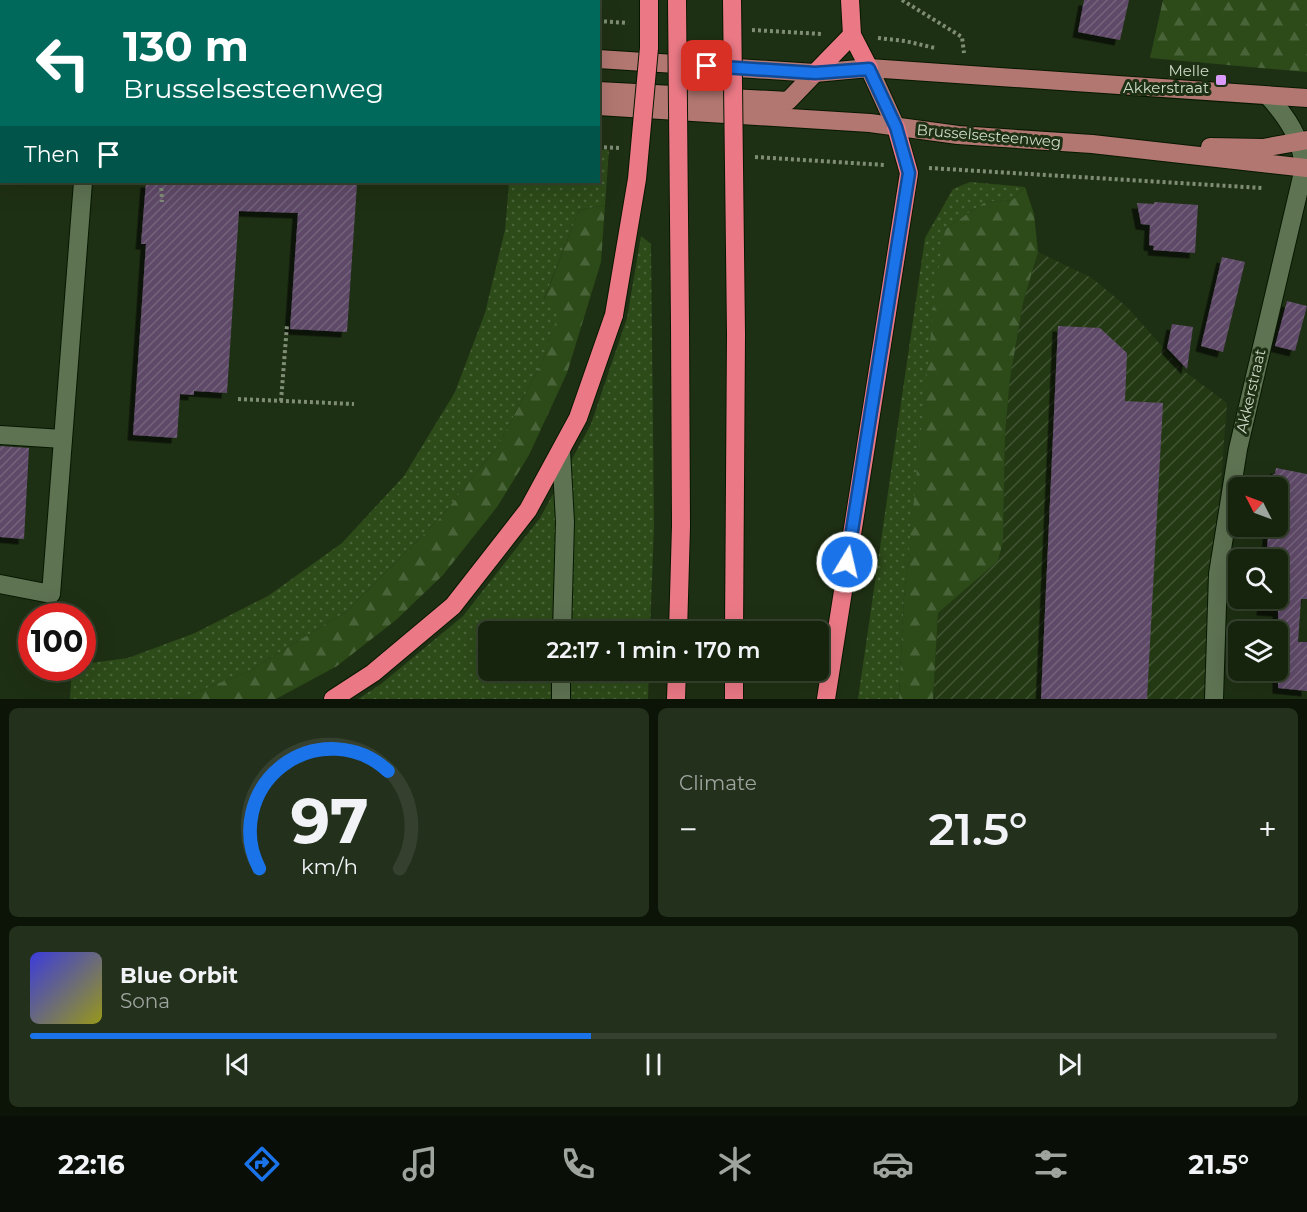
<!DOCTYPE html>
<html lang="en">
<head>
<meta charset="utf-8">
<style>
  :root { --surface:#16240e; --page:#23301c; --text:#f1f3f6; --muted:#9ea49e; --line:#35412e; --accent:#1a73e8 }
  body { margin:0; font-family:Montserrat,sans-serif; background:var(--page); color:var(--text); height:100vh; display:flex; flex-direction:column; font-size:22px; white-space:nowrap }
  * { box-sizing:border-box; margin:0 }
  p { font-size:20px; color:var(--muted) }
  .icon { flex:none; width:33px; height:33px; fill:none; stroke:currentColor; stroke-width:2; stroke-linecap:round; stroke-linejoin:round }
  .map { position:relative; height:699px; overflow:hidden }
  .details { display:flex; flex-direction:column; gap:9px; padding:9px; background:#0c1408; flex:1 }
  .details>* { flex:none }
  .hud { position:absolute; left:0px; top:0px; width:600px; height:183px; box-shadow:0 6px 24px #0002,0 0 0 2px var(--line); background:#00695c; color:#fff; overflow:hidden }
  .needle { width:39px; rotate:312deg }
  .buttons { position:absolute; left:1228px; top:477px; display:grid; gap:12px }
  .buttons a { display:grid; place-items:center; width:60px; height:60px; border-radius:9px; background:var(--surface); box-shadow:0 6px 24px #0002,0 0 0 2px var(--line); font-size:30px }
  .speed { position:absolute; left:18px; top:603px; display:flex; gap:12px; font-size:30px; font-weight:700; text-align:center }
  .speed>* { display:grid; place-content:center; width:78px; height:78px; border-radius:50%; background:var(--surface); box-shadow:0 6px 24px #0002,0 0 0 2px var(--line); line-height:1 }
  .speed .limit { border:9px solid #d22; background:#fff; color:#111 }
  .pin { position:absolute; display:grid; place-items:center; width:51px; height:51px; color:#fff; margin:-26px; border-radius:12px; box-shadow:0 3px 9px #0006 }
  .me { position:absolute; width:66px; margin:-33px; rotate:9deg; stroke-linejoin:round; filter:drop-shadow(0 0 4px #0008) }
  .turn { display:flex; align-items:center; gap:21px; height:126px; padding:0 24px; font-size:27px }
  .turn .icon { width:78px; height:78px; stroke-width:2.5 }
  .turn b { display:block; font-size:42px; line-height:51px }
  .then { display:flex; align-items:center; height:57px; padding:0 24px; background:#0003; gap:12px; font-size:22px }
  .big { font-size:45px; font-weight:600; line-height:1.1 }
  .details .tile { flex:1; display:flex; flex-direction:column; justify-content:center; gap:9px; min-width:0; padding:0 21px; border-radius:9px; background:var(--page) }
  .details .dial { align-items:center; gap:0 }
  .dial svg { height:156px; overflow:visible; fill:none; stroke:var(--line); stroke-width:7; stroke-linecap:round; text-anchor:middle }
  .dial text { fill:var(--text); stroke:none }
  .song { display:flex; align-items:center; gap:18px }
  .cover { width:72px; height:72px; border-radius:9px; background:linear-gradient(135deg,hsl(240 70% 55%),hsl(60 70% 35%)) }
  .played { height:6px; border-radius:3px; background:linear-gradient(90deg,var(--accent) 45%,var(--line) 45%) }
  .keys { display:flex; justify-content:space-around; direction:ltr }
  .heat { display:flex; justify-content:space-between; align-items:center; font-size:33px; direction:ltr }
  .details .tiles { flex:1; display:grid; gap:9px; grid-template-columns:1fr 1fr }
  .tile:last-child { grid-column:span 2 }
  .trip { position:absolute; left:478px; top:621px; width:351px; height:60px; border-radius:9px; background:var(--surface); box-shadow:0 6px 24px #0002,0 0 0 2px var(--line); font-weight:600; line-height:60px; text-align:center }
  .dock { display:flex; height:96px; justify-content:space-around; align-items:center; background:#090e06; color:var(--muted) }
  .dock .icon { width:42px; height:42px }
  .dock .active { color:var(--accent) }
  .dock b { font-size:27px; color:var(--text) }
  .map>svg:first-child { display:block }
  .industrial { fill:url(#industrial-furrows) }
  .grass { fill:url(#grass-dots) }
  .forest { fill:url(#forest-firs) }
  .building { fill:url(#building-hatch); filter:url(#shadow) }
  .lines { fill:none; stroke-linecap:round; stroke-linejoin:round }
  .minor-casing { stroke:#071800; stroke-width:20 }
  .major-casing { stroke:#071800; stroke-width:20 }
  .highway-casing { stroke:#071800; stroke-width:20 }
  .path { stroke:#7f8d76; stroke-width:4; stroke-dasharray:3 3; stroke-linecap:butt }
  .minor { stroke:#5e7352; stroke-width:18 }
  .major { stroke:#b27771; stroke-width:18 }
  .highway { stroke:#ea7985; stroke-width:18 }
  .highway-bridge-casing { stroke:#071800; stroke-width:20; stroke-linecap:butt }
  .highway-bridge { stroke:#ea7985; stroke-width:18 }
  .route-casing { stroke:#114b97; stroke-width:15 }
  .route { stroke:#1a73e8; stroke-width:10 }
  .poi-dot { fill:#da9af7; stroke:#1e3013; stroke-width:2 }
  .labels { text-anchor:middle; stroke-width:6; stroke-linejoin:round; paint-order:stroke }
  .poi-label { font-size:15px; fill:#cfdbc9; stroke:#1e3013; text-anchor:end }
  .street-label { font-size:15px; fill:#cfdbc9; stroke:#1e3013 }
</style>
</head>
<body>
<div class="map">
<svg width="1307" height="699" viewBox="0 0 1307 699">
  <defs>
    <pattern id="industrial-furrows" width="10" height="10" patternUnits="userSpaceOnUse" patternTransform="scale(1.5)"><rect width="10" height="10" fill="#233914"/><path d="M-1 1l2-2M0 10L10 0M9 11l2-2" fill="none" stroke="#425535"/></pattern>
    <pattern id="grass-dots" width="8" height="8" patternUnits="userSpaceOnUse" patternTransform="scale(1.5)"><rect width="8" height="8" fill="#2d4a19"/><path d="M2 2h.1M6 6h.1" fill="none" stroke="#4a6439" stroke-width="1.8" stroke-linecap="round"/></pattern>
    <pattern id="forest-firs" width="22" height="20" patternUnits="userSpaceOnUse" patternTransform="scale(1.5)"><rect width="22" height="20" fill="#2d4a19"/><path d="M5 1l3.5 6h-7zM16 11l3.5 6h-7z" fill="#4a6439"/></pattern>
    <pattern id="building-hatch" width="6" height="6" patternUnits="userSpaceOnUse" patternTransform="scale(1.5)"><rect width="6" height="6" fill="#5f4a68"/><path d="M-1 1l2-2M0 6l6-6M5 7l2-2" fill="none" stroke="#75647c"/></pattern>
    <filter id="shadow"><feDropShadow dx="-5.5" dy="5.5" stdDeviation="0" flood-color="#0009"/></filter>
  </defs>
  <rect width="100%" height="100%" fill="#1e3013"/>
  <polygon class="industrial" points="1038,252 1092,278 1127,307 1184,371 1227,403 1204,699 933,699 938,613 998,561 1003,541 1005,434 1010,379 1023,303"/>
  <g class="grass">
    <polygon points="599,150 609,150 605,205 579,210 544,299 561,309 543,360 498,446 441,517 347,611 249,671 179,699 70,699 72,668 82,668 83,664 128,658 195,633 268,596 342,543 404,476 455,392 485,313 505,230 509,182 598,182"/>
    <polygon points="970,182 1025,187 1012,200 985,202 945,229 904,597 899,699 858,699 925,238 953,189"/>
    <polygon points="641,236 651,244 654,526 650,631 489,632 489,670 649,671 648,699 358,699 381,684 463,616 540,518 591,424 627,318"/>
  </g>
  <g class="forest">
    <polygon points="1163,0 1307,0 1307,72 1150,58"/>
    <polygon points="1025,187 1034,214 1038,252 1023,303 1010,379 1005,434 1003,541 998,561 938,613 933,699 899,699 904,597 936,284 945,229 985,202 1012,200"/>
    <polygon points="605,205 601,262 567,373 529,455 497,507 443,575 396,620 337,666 276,699 179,699 249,671 347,611 441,517 498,446 543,360 560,309 544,300 579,210"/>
  </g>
  <g class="building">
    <polygon points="1084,0 1129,0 1120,40 1078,32"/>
    <polygon points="146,182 314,182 357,184 347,332 290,329 298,213 239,211 227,393 194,391 194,395 180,394 177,438 133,435 146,244 141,244"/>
    <polygon points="1154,202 1198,205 1195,253 1153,250 1154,246 1149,245 1150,225 1141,224 1137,203 1154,204"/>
    <polygon points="1222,257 1245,262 1223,352 1201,346"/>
    <polygon points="1287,301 1307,306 1295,351 1275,346"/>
    <polygon points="1172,324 1193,327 1187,369 1167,348"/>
    <polygon points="1058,326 1100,328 1127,353 1125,401 1163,403 1147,699 1041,699"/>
    <polygon points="0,446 29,448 24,539 0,537"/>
    <polygon points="1276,468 1307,474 1307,599 1301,599 1298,642 1307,642 1307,691 1278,688 1278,611 1262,610 1263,598 1278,598 1278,560 1266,560 1269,526 1278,526 1278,488 1272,488 1273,474 1275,474"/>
  </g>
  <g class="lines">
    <defs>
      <g id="minor">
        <polyline points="546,2 546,0"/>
        <polyline points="0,435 63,439"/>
        <polyline points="561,450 565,522 562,632"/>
        <polyline points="0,584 51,594 83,182"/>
        <polyline points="561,699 561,670"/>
        <path d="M1214,699L1218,574L1238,449L1304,168C1302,139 1287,117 1268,96"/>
      </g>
      <g id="major">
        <polyline points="0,20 2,20"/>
        <polyline points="598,59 815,73 869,68 1307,98"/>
        <polyline points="869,68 896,127"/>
        <polyline points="0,72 2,73"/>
        <polyline points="598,91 788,101 815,73"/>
        <polyline points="598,106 870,123 958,135 1092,144 1307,168"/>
        <polyline points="1210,147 1263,148 1307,140"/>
      </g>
      <g id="highway">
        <polyline points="850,0 852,35 869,68"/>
        <polyline points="815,73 852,35"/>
        <polyline points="678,632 681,526 680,324"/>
        <polyline points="734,632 736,334"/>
        <polyline points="333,699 373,673 453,606 528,510 578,418 614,315"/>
        <polyline points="676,699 677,670"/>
        <polyline points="734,699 734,670"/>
        <polyline points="826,699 909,173 896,127"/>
      </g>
    </defs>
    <use href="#minor" class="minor-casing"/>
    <use href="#major" class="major-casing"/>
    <use href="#highway" class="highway-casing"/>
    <g class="path">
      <polyline points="190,0 214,2"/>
      <polyline points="902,0 962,37 964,53"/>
      <polyline points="598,21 628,23"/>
      <polyline points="752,30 822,34"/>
      <polyline points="878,38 905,41 935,48"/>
      <polyline points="0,108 2,108"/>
      <polyline points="598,147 619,148"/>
      <polyline points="755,157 885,165"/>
      <polyline points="929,168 1262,188"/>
      <polyline points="161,182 162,202"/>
      <polyline points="238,399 354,404"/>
      <polyline points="281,401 287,325"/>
    </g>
    <use href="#minor" class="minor"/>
    <use href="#major" class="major"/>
    <use href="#highway" class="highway"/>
    <defs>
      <g id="highway-bridge">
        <polyline points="677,0 680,324"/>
        <polyline points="732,0 736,334"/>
        <polyline points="614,315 637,179 649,48 649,0"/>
      </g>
    </defs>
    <use href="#highway-bridge" class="highway-bridge-casing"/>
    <use href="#highway-bridge" class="highway-bridge"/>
  </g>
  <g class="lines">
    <defs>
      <polyline id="route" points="707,66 815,73 869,69 896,127 909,173 847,562"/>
    </defs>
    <use href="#route" class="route-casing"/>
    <use href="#route" class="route"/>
  </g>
  <rect class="poi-dot" x="1215" y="74" width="12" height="12" rx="3"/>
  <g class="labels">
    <g class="poi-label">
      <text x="1209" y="76">Melle<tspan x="1209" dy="17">Akkerstraat</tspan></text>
    </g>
    <g class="street-label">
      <text transform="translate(989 136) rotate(5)" y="5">Brusselsesteenweg</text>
      <text transform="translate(1251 391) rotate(-77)" y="5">Akkerstraat</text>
    </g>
  </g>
</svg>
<div class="buttons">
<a><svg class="needle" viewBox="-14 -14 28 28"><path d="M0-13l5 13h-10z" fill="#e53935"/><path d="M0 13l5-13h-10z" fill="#9ea49e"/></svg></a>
<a><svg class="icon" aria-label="search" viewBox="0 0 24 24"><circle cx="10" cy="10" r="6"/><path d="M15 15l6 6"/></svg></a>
<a><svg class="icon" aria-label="layers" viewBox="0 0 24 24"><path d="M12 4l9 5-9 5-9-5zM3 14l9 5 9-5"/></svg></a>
</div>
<div class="speed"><div class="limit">100</div></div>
<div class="pin" style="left:707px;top:66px;background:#d93025"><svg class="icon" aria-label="arrive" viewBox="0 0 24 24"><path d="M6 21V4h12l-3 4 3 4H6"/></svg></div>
<svg class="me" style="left:847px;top:562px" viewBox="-20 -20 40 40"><circle r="17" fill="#1a73e8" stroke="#fff" stroke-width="3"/><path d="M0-11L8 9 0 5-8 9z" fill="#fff"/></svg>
<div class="trip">22:17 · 1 min · 170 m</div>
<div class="hud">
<div class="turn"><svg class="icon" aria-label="left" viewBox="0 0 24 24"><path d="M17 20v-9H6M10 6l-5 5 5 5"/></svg><div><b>130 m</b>Brusselsesteenweg</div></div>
<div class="then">Then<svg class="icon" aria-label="arrive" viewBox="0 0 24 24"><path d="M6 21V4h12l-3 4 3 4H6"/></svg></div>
</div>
</div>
<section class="details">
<div class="tiles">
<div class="tile dial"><svg viewBox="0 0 100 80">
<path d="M14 69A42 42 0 1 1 86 69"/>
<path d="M14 69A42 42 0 0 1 80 19" stroke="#1a73e8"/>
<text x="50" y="56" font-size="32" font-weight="700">97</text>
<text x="50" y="72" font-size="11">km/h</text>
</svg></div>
<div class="tile"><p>Climate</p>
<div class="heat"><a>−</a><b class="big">21.5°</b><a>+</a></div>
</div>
<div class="tile">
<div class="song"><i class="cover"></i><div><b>Blue Orbit</b><p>Sona</p></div></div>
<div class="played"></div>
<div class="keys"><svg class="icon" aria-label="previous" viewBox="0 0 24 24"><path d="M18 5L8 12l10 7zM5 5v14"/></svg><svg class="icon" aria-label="pause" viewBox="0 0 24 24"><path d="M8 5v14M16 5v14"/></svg><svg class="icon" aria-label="next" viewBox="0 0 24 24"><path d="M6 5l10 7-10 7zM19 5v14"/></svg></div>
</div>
</div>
</section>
<nav class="dock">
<b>22:16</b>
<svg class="icon active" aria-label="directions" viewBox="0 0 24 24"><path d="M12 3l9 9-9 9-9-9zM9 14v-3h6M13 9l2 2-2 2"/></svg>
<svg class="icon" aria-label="music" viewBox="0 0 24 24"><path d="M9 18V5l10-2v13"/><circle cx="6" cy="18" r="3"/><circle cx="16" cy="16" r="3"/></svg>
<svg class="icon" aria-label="phone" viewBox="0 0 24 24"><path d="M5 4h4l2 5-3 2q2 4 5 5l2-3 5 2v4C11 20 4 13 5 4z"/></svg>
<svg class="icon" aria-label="climate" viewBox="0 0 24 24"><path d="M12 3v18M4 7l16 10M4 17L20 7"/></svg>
<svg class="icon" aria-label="car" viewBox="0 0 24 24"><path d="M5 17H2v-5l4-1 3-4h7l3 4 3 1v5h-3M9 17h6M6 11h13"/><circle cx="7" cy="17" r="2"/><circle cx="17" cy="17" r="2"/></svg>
<svg class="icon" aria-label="filters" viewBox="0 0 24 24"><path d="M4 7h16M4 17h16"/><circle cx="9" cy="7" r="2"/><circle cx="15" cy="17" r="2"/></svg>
<b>21.5°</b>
</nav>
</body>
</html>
